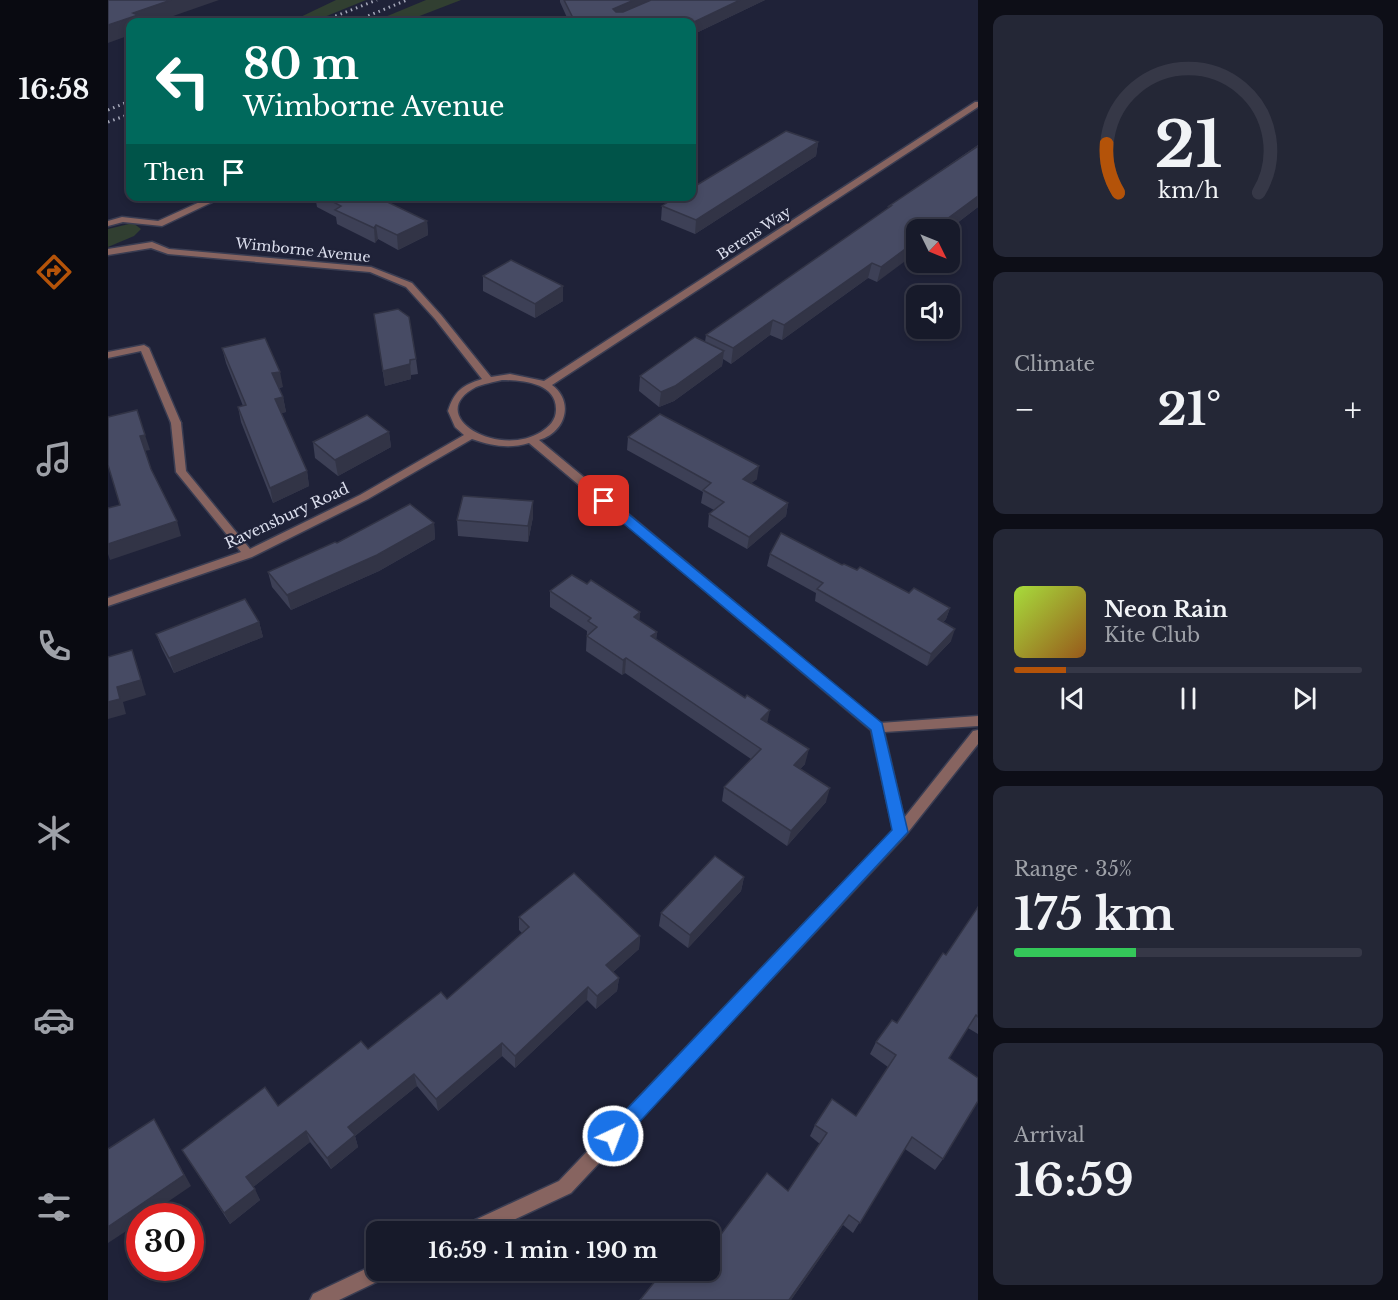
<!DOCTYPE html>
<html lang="en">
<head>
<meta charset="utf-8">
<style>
  :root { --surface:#171a2a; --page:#242736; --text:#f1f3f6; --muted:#9ea1a8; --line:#363847; --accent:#b45309 }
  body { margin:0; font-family:"Libre Baskerville",serif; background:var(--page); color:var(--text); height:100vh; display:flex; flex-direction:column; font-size:22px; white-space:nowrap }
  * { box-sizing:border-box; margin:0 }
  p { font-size:20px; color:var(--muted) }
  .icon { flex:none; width:33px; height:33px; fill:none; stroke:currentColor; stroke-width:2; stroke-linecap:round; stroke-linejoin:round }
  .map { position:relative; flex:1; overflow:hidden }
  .side { display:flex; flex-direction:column; gap:15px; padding:15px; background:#0d0e17; width:420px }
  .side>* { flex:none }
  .hud { position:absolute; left:18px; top:18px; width:570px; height:183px; border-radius:12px; box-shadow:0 3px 9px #0003,0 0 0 2px var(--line); background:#00695c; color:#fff; overflow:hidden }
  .needle { width:39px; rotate:133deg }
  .fabs { position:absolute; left:798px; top:219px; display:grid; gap:12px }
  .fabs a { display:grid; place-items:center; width:54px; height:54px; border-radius:12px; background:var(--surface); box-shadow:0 3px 9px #0003,0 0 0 2px var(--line); font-size:30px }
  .speed { position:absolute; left:18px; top:1203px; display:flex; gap:12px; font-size:30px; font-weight:700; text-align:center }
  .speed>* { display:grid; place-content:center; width:78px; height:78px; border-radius:50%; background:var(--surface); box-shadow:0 3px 9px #0003,0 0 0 2px var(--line); line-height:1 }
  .speed .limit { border:9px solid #d22; background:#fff; color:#111 }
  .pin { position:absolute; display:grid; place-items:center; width:51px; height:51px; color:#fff; margin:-26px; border-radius:12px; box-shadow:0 3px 9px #0006 }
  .me { position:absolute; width:66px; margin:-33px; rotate:43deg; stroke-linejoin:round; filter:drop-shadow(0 0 4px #0008) }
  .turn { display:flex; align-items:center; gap:21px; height:126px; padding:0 18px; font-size:27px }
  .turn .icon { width:78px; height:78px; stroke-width:2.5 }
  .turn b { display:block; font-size:42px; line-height:51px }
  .then { display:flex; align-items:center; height:57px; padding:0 18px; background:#0003; gap:12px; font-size:22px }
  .big { font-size:45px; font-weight:700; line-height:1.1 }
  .side .card { flex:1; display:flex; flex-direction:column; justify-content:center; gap:9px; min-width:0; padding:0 21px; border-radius:12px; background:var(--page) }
  .side .dial { align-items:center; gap:0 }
  .dial svg { height:156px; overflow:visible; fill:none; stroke:var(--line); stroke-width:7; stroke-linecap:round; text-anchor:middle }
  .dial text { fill:var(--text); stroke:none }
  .song { display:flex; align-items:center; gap:18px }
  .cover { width:72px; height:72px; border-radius:9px; background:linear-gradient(135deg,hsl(80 70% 55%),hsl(30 70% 35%)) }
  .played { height:6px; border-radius:3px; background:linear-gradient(90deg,var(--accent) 15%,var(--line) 15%) }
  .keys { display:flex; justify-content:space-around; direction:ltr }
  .heat { display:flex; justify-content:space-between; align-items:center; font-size:33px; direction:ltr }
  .charge { height:9px; border-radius:4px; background:linear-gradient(90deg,#34c759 35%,var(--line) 0) }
  .trip { position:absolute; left:258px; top:1221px; width:354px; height:60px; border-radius:12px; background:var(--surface); box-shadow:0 3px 9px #0003,0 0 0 2px var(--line); font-weight:700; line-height:60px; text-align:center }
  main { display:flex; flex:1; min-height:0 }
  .tab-bar { display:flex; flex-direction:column; width:108px; justify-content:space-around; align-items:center; background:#090a11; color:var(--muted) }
  .tab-bar .icon { width:42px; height:42px }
  .tab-bar .current { color:var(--accent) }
  .tab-bar b { font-size:27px; color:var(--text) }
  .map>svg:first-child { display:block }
  .green { fill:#313f31 }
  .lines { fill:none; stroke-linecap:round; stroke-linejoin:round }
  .lane-casing { stroke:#3a3d52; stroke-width:3 }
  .street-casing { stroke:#3a3d52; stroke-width:3 }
  .lane { fill:#876460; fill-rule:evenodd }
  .street { fill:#876460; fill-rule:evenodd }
  .rail { stroke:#a6a9ba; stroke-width:3; stroke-dasharray:1.5 4; stroke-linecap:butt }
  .wall { fill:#3d4056 }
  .shaded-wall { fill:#323446 }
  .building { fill:#474b64; stroke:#323446; stroke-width:1.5 }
  .route { fill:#1a73e8; stroke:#114b97; stroke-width:1.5 }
  .labels { text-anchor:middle; stroke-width:4.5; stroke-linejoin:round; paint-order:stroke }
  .far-street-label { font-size:14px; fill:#dde0ef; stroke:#1f2238 }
  .street-label { font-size:15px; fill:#dde0ef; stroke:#1f2238 }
</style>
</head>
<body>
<main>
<nav class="tab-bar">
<b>16:58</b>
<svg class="icon current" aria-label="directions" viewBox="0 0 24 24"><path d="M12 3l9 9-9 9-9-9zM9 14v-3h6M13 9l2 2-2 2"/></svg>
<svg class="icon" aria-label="music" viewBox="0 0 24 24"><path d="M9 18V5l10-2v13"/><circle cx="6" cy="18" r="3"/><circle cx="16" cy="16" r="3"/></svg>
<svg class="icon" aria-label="phone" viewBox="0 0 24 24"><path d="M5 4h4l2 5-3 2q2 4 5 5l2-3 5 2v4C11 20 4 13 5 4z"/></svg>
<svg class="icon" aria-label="climate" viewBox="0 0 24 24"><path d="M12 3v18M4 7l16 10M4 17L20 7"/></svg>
<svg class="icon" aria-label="car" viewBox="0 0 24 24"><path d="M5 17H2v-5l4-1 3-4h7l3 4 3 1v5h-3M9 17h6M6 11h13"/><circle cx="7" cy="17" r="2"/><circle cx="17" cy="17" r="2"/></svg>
<svg class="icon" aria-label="filters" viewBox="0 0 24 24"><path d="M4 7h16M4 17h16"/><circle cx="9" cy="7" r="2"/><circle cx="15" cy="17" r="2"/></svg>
</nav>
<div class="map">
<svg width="870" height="1300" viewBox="0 0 870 1300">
  <rect width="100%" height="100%" fill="#1f2238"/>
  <g class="green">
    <polygon points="228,0 258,0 204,22 182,22"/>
    <polygon points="318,0 353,0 296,22 265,22"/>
    <polygon points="25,223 33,229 26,236 0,247 0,229"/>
  </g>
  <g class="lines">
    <defs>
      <polygon id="lane" points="36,345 41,348 73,423 72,425 64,425 63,423 33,351 0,358 0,352"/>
      <g id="street">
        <path d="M867,102H870V107L444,385C467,402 457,433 431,440L772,723L870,716V726L776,732L796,818L865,731L870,730V744L797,836L463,1193L380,1232H352L354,1226L451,1181L785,830L763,730L421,443C401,449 384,446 364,439L260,499L144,557L0,606V598L133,552L68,472L63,423L64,421H72L73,423L78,471L142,549L252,495L356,435L347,427L340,411C346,391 355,385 374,379L327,319L298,287L262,272L60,254L43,248L0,255V249L44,242L61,249L263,267L304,283L333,315L383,377L402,374L436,381ZM394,380C414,380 449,383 448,410C448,420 441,427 433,432C389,459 315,415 368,387C375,384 386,382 394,380Z"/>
        <polygon points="105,196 117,196 54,226 15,222 0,226 0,221 14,217 50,221"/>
        <polygon points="268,1264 268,1270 284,1270 281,1276 231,1300 202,1300 205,1294"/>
      </g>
    </defs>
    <use href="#lane" class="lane-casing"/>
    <use href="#street" class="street-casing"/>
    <use href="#lane" class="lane"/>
    <use href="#street" class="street"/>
    <g class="rail">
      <polyline points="212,22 269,0"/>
      <polyline points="245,22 299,0"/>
      <polyline points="0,110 22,101"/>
      <polyline points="0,122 22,114"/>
    </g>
  </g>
  <g class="wall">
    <polygon points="452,0 657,0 584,35 584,22 461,22 452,2"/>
    <polygon points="710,142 708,156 587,234 553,220 554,206"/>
    <polygon points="870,145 870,207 840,230 808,230 769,282 760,278 674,340 662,335 623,364 615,359 614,366 566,401 551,407 531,391 532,376 597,342 598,335 780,208 781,206"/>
    <polygon points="207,196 267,196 319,221 320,235 290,250 270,239 267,243 229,224 228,217 209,207"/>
    <polygon points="375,276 455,301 427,318 375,291"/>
    <polygon points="266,314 308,359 310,374 303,375 303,379 277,386"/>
    <polygon points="114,348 175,387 171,388 175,397 178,412 173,413 199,471 201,486 165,503 133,422 130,407 135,406 118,363"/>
    <polygon points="281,432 283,447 230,476 207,458 205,442"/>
    <polygon points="520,437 649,479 643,483 680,503 678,516 639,549 600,527 601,514 606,510 593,503 595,492 519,450"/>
    <polygon points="425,517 420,542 350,536 349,520"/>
    <polygon points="326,523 327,539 271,571 183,610 164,587 160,572 229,543"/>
    <polygon points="662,554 734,565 749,570 801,593 842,608 838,619 835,622 843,641 819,666 707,601 708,593 659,566"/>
    <polygon points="479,584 532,612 531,620 549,632 548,640 659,723 697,764 692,769 718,802 679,846 614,801 616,787 643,759 517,673 514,675 478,651 479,631 442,607 442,591"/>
    <polygon points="151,622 155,637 66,673 54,649 48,634"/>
    <polygon points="636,877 633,891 580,948 551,926 553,913"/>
    <polygon points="870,907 870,1034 860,1028 841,1058 835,1159 827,1170 797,1149 745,1233 735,1225 683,1300 532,1300 602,1270 680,1191 712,1144 702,1136 707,1125 748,1116 780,1067 762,1054 768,1042 789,1023 838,955"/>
    <polygon points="411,917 532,936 531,949 505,972 511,978 509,991 488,1009 479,1000 407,1068 394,1056 330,1111 309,1086 247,1136 250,1147 223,1169 202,1142 145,1187 152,1200 122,1224 74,1150 170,1106 339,999 414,933 411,930"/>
  </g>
  <g class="shaded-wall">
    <polygon points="63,0 111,0 48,22 22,22 22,35 0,43 0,25 25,13"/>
    <polygon points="526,0 553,0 505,21 505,9"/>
    <polygon points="632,0 657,0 584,35 584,23"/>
    <polygon points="710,142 708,156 587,234 588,220"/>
    <polygon points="870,196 870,207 840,230 824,230"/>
    <polygon points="319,221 320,235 290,250 289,235"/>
    <polygon points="268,225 270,239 267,243 266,228"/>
    <polygon points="808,241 808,253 769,282 773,267"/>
    <polygon points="764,263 760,278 674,340 676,325"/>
    <polygon points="455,286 455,301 427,318 427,304"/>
    <polygon points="665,320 662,335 623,364 625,348"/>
    <polygon points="616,351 614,366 566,401 551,407 553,392"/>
    <polygon points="302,360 303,379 277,386 275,371"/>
    <polygon points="172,372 175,387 167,388 164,373"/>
    <polygon points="175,397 178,412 170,414 167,399"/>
    <polygon points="281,432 283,447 230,476 227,460"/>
    <polygon points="37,435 42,450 36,451 32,436"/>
    <polygon points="651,466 649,479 633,491 635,479"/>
    <polygon points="199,471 201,486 165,503 162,488"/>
    <polygon points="425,501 425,517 420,542 420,526"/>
    <polygon points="680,503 678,516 639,549 641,537"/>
    <polygon points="69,521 73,536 2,560 0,554 0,544"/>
    <polygon points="326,523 327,539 271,571 183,610 179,595"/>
    <polygon points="842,608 838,619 826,631 830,619"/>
    <polygon points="532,612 531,628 526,617"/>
    <polygon points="151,622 155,637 66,673 61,658"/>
    <polygon points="847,629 843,641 819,666 823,654"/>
    <polygon points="549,632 547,647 543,636"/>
    <polygon points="24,650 29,665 38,695 15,702 18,714 0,719 0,702 9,687"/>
    <polygon points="518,658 517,673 514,675 515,660"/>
    <polygon points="662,710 659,724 653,719"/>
    <polygon points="701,749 697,764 682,780 686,765"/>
    <polygon points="722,788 718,802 679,846 683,831"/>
    <polygon points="636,877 633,891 580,948 582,935"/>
    <polygon points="532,936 531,949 497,979 498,965"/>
    <polygon points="511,978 509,991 488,1009 489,996"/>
    <polygon points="480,987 479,1000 407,1068 407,1056"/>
    <polygon points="394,1043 394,1056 330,1111 328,1099"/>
    <polygon points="306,1074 309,1086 247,1136 250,1147 223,1169 219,1158 240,1127"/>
    <polygon points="46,1119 83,1186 39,1216 32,1216 32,1222 0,1243 0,1227"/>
    <polygon points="198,1131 202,1142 144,1188 138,1177"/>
    <polygon points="147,1189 152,1200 122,1224 116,1213"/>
    <polygon points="741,1215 735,1225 683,1300 681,1300"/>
  </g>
  <g class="building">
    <polygon points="0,0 63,0 25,13 30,15 0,25"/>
    <polygon points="456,0 526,0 505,9 508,12 515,12 543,0 632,0 584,23 467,22"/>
    <polygon points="678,131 710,142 588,220 554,206 569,196 584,196 584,188"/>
    <polygon points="870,146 870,196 824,230 808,230 808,241 773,267 764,263 676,325 665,320 625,348 598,335 783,206 781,206"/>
    <polygon points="214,196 267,196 319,221 289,235 268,225 266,228 227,210 233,206"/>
    <polygon points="403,260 455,286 427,304 375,276"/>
    <polygon points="290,309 301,317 308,359 302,360 302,364 275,371 266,314"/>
    <polygon points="587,337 616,351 567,386 553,392 532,376"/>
    <polygon points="157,338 172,372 164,373 175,397 167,399 199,471 162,488 130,407 138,405 114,348"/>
    <polygon points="29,410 37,435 32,436 43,469 69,521 0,544 0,508 12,505 0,465 0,417"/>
    <polygon points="552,414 651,466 635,479 680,503 641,537 601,514 616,502 595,490 603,483 520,437"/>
    <polygon points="259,415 281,432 227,460 205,442"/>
    <polygon points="355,496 425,501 420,526 349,520"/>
    <polygon points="302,504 326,523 269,555 179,595 160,572 227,542 229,543"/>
    <polygon points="673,533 734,565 736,564 749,570 752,567 801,593 806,588 842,608 830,619 847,629 823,654 709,589 715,583 662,554"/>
    <polygon points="464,575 479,584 483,580 532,612 526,617 549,632 543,636 637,698 639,695 662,710 653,719 701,749 686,765 722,788 683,831 616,787 653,749 518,658 515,660 479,636 489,627 480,621 483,618 442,591"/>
    <polygon points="137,599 151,622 61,658 48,634"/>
    <polygon points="24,650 33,680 9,687 12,699 0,702 0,657"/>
    <polygon points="607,856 636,877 582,935 553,913"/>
    <polygon points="466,873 532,936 498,965 511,978 489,996 480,987 407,1056 394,1043 328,1099 306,1074 240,1127 247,1135 219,1158 198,1131 138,1177 147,1189 116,1213 74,1150 157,1087 170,1106 253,1041 260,1049 333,992 339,999 421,927 411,917"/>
    <polygon points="870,907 870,1017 868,1015 841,1058 870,1078 870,1101 835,1159 804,1137 752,1223 741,1215 681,1300 532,1300 556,1270 602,1270 602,1249 659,1173 680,1191 719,1133 707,1125 724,1099 748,1116 788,1055 768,1042 784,1020 789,1023 835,953 838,955"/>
    <polygon points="46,1119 76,1175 0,1227 0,1149"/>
  </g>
  <polygon class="route" points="496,497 501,498 774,723 800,832 512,1143 505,1145 499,1143 496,1136 499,1130 784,830 763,730 492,504 490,501"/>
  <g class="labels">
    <g class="far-street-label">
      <text transform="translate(646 233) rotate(-33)" y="5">Berens Way</text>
      <text transform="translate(195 250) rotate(6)" y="5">Wimborne Avenue</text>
    </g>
    <g class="street-label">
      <text transform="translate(179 516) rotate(-25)" y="5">Ravensbury Road</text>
    </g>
  </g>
</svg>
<div class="fabs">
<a><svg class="needle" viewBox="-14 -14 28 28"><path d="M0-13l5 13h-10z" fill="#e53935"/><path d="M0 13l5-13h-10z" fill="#9ea1a8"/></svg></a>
<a><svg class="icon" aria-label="sound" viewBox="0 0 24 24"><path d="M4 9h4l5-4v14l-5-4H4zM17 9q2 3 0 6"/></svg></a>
</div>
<div class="speed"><div class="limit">30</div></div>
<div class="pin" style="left:496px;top:501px;background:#d93025"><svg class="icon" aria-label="arrive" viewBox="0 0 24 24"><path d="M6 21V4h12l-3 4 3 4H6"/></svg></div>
<svg class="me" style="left:505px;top:1136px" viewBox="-20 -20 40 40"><circle r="17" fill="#1a73e8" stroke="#fff" stroke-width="3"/><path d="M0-11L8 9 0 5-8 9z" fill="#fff"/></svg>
<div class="trip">16:59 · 1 min · 190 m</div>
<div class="hud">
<div class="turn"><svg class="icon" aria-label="left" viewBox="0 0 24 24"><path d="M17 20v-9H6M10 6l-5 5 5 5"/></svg><div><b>80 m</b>Wimborne Avenue</div></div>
<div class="then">Then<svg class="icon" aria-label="arrive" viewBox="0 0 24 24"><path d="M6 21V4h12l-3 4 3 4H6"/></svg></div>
</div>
</div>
<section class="side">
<div class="card dial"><svg viewBox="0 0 100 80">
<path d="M14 69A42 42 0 1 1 86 69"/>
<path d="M14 69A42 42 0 0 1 8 44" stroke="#b45309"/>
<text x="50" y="56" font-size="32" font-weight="700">21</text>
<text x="50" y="72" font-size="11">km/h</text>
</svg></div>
<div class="card"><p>Climate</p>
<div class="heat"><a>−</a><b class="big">21°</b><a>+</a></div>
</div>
<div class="card">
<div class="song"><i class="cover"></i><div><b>Neon Rain</b><p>Kite Club</p></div></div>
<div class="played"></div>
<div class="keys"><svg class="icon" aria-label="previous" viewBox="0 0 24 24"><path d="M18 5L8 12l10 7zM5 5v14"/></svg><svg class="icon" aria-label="pause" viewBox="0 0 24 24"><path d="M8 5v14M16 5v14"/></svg><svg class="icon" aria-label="next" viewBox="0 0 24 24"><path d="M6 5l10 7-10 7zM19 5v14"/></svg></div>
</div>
<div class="card"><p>Range · 35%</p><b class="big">175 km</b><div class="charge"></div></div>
<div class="card"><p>Arrival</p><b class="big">16:59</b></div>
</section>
</main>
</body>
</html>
